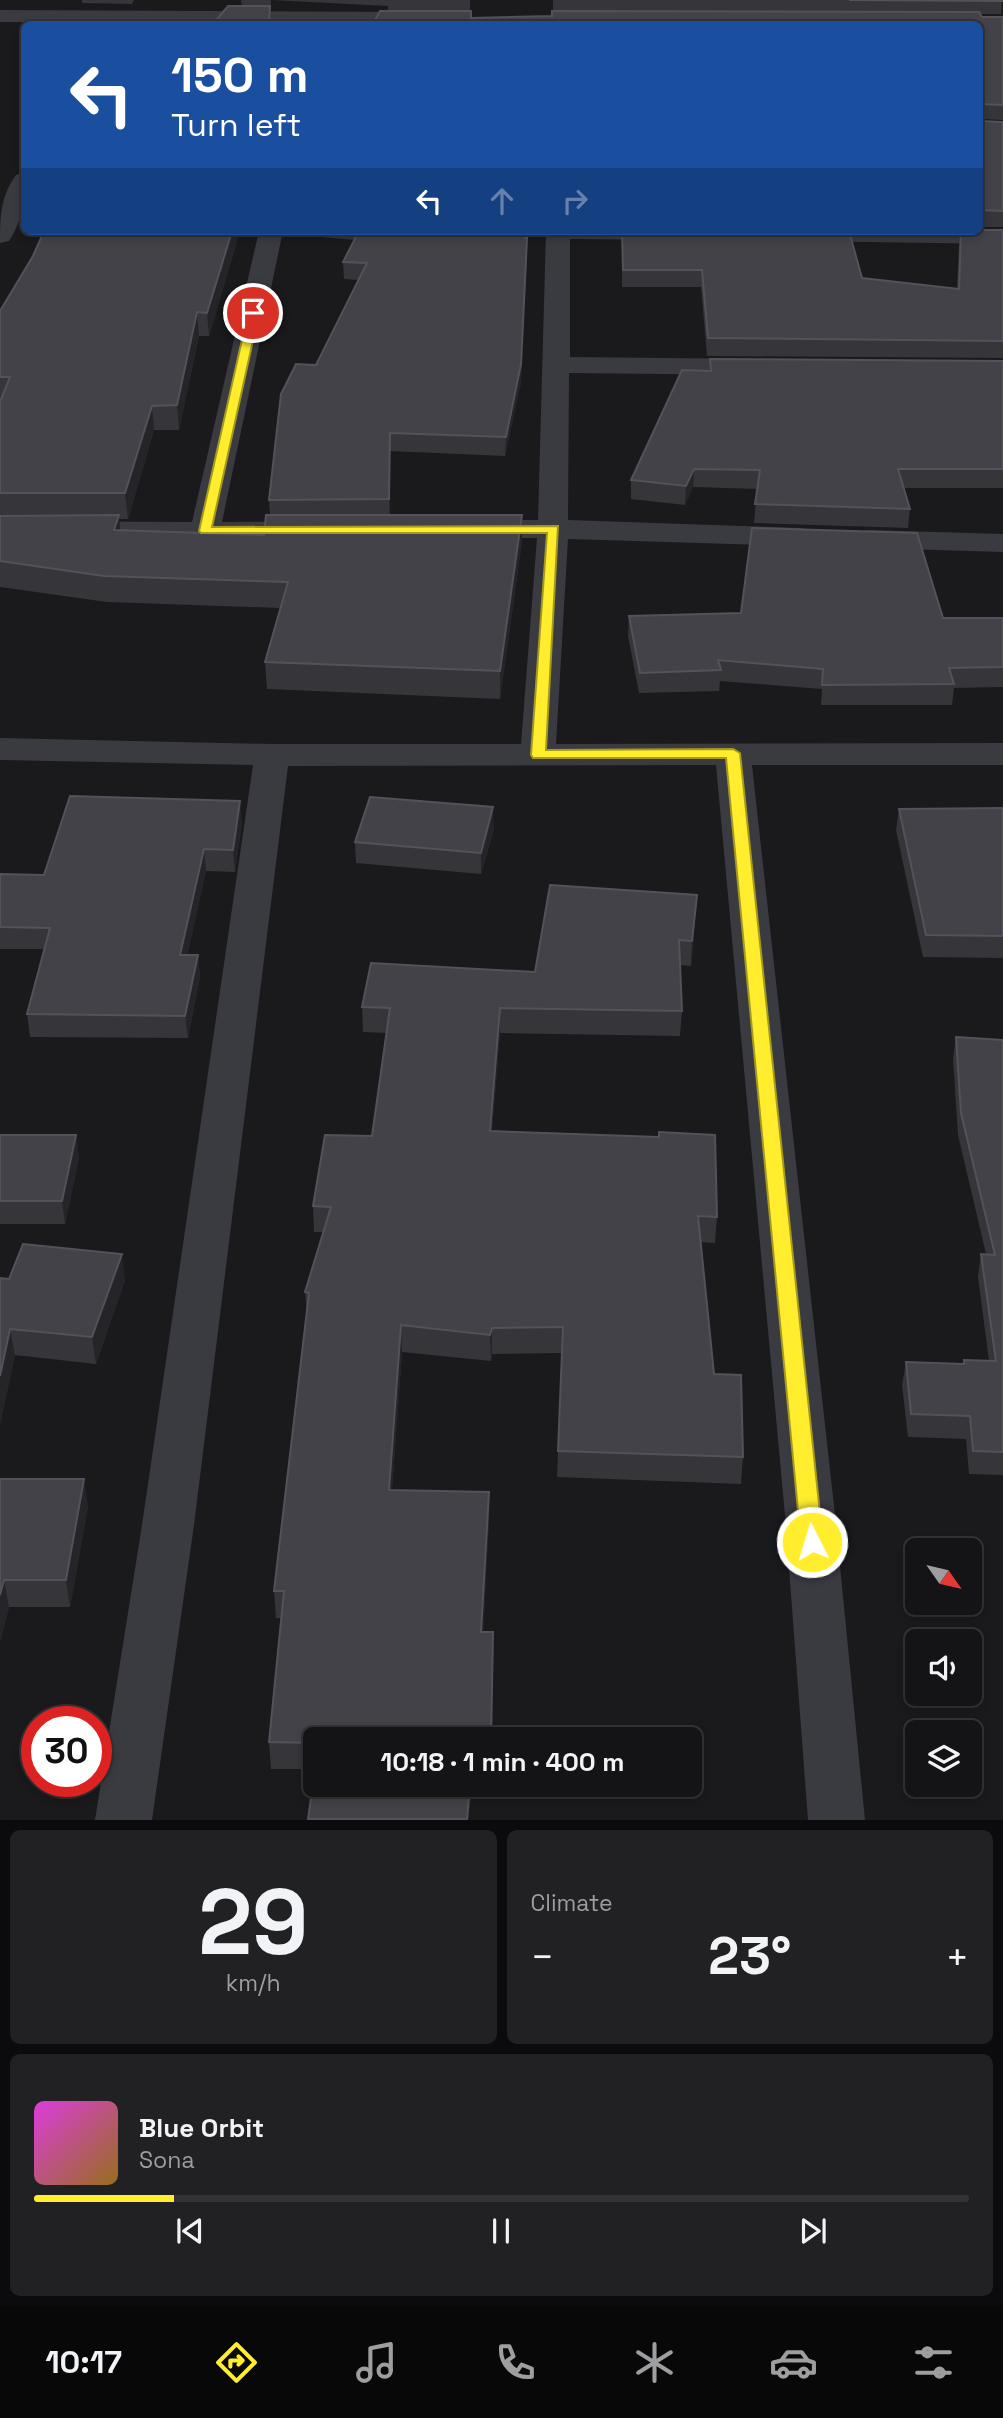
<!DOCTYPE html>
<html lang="en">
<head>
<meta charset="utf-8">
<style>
  :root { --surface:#141315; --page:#212022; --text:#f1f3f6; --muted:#9d9ea0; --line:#333234; --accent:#ffed2e }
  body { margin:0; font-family:"Space Grotesk",sans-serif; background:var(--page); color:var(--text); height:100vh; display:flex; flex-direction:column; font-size:26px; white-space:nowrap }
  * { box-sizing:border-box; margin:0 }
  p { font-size:23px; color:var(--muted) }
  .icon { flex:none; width:38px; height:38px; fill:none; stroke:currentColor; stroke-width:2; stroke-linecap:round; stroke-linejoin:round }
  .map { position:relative; height:1820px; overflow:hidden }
  .drawer { display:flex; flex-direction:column; gap:10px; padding:10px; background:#0b0a0c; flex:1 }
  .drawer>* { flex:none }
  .guide { position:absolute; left:21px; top:21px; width:962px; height:214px; border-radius:10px; box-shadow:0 4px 10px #0003,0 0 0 2px var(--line); background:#1a4fa0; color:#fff; overflow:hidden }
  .needle { width:46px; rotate:124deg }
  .buttons { position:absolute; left:905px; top:1538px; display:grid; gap:14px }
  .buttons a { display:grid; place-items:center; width:77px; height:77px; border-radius:10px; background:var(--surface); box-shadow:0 4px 10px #0003,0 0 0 2px var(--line); font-size:35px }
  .speed { position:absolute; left:21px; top:1706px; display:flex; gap:14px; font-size:35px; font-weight:700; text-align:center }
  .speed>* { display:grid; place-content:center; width:91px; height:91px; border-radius:50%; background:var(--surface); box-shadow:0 4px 10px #0003,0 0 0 2px var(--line); line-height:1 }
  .speed .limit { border:10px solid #d22; background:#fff; color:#111 }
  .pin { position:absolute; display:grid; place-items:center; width:60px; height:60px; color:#fff; margin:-30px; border:4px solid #fff; border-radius:50%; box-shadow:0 2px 7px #0007 }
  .me { position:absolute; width:77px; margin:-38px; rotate:355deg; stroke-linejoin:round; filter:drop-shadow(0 0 5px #0008) }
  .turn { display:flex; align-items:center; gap:24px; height:147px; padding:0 35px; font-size:32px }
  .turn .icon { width:91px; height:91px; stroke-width:2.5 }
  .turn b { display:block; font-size:49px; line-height:60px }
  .lanes { display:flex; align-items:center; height:66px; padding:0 35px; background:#0003; justify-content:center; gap:35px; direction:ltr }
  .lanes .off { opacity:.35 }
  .big { font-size:52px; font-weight:700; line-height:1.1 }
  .drawer .card { flex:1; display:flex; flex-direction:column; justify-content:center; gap:10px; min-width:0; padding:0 24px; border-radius:10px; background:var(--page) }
  .drawer .dial { align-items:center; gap:0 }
  .dial b { font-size:91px; line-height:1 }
  .song { display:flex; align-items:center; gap:21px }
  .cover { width:84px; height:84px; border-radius:10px; background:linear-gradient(135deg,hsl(300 70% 55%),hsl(40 70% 35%)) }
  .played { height:7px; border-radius:4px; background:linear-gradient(90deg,var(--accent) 15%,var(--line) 15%) }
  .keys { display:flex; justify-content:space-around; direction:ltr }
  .heat { display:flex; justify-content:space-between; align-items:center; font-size:38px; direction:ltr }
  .drawer .tiles { flex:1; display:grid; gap:10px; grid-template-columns:1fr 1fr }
  .card:last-child { grid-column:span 2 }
  .trip { position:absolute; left:303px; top:1727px; width:399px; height:70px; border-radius:10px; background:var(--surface); box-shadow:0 4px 10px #0003,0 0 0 2px var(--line); font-weight:700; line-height:70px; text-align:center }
  .menu { display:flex; height:112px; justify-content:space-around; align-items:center; background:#080808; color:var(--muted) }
  .menu .icon { width:49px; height:49px }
  .menu .active { color:var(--accent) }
  .menu b { font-size:32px; color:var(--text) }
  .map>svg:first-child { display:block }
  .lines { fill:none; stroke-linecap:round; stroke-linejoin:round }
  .minor { fill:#3a3a41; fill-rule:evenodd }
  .wall { fill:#36353a }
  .shaded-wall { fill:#252428 }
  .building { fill:#424248; stroke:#53525a; stroke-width:2 }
  .route { fill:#ffed2e; stroke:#a69a1e; stroke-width:2 }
</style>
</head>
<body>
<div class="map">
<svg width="1003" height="1820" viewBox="0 0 1003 1820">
  <rect width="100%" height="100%" fill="#1a191c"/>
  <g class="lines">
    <g class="minor">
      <polygon points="0,10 428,12 435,14 438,18 435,22 428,24 0,22"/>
      <path d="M24,173C26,197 23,220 9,241L0,243C0,218 0,197 16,175Z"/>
      <polygon points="980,229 1003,230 1003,244 798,241 789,239 786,234 788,231"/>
      <polygon points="259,231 283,231 222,522 315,521 326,523 330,530 326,537 315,539 0,539 0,521 192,522"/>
      <polygon points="546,231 687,233 684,238 675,240 570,239 570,357 760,359 770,361 774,367 770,373 760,375 569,373 568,520 801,528 812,530 816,537 812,544 801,546 568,539 556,744 1003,743 1003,765 752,765 835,1515 865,1820 808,1820 785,1515 716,765 288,766 194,1525 152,1820 95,1820 142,1525 253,765 0,760 0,738 272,744 521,744 537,538 470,538 459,536 455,529 459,522 470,520 538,520"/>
      <polygon points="869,530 1003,534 1003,552 869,548 858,546 854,539 858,532"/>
    </g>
  </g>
  <g class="wall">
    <polygon points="82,0 134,0 132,4 82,3"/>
    <polygon points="241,0 470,0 470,11 388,10 388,6 271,0 271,9 270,9 271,24 213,24 242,6"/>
    <polygon points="553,0 1002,0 1001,14 980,14 982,17 1003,17 1003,120 980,119 471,18 552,16 553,11"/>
    <polygon points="980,121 1003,122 1003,227 980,227"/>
    <polygon points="1003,230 1003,358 707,356 701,287 622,287 622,231 862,278 957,289 959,246 961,231"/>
    <polygon points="240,231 209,336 199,336 179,430 154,430 128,519 119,519 120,530 264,535 270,515 269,500 316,365 359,280 344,279 343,262 355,240 321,237 320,231 524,231 527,255 521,382 505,456 390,451 390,515 522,541 500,699 267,689 265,662 280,608 107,602 0,587 0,311"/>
    <polygon points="710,359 1003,361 1003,488 904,488 910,509 908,528 754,523 757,489 693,487 685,505 631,499 631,480 709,371"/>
    <polygon points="629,616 1003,618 1003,687 954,688 952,705 821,705 822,689 720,681 719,691 639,693 628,636"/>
    <polygon points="1003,808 1003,958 923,957 896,830 899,809"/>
    <polygon points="242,822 235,872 206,871 187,955 198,955 200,977 188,1038 30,1037 27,1014 44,949 0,949 0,874 44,875"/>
    <polygon points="494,829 481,874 356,863 355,842"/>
    <polygon points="695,919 691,966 680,965 682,1011 680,1036 500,1033 492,1131 717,1217 715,1243 700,1242 714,1374 743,1457 741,1484 557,1477 562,1353 492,1354 491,1361 402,1352 392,1490 489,1518 483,1632 493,1659 492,1740 315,1740 315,1769 271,1769 269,1742 281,1618 276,1618 274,1591 307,1314 305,1292 323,1232 314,1232 313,1206 372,1136 387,1033 363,1032 362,1007 535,972"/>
    <polygon points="956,1037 1003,1040 1003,1475 969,1474 966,1439 908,1437 902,1385 906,1362 963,1364 964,1360 989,1361 978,1277 981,1254 986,1254 958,1135 953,1059"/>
    <polygon points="0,1135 76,1135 79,1158 65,1224 0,1224"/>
    <polygon points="9,1279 125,1280 96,1364 15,1355 0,1424"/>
    <polygon points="0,1479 88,1506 70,1607 9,1607 0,1642"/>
  </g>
  <g class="shaded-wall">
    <polygon points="232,231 240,231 209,336 207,313"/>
    <polygon points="527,238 521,382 505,456 506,437"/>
    <polygon points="197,312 199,336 179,430 177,405"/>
    <polygon points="152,406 154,430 128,519 125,493"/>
    <polygon points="390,433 390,518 389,499"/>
    <polygon points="694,469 693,487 685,505 686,486"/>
    <polygon points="119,515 121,541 114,530"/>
    <polygon points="522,515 522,541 500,699 500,671"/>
    <polygon points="240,801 242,822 235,872 233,850"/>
    <polygon points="493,807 494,829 481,874 481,853"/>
    <polygon points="204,849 206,871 183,977 180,955"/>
    <polygon points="697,895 695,919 691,966 692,941"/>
    <polygon points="198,955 200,977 188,1038 185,1016"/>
    <polygon points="500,1008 500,1033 490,1156 490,1131"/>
    <polygon points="76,1135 79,1158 65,1224 62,1201"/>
    <polygon points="122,1254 125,1280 96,1364 92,1337"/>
    <polygon points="401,1325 402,1352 390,1516 389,1490"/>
    <polygon points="492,1328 492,1354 491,1361 490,1335"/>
    <polygon points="10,1329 15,1355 0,1424 0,1376"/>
    <polygon points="84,1479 88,1506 70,1607 66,1580"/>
    <polygon points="489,1492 489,1518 482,1659 481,1632"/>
    <polygon points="4,1580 9,1607 0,1642 0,1595"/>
    <polygon points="470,1785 472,1785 469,1819 467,1819"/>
  </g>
  <g class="building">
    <polygon points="849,0 1002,0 1003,1"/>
    <polygon points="228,6 270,6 269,24 213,24"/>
    <polygon points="380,11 471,11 471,18 552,16 552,11 979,12 982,17 1003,17 1003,105 980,104 980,24 373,24"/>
    <polygon points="980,121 1003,122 1003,211 980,210"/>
    <polygon points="980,230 1003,230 1003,341 708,338 702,270 623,270 622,231 849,231 862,278 959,289 961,231 980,231"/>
    <polygon points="44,231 232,231 207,313 197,312 177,405 152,406 125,493 0,493 0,402 10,377 0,377 0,311 33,256"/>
    <polygon points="359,231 524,231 525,238 527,238 521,364 506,437 390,433 389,499 269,500 281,394 296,364 316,365 367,263 343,262"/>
    <polygon points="710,359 1003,361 1003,469 898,469 910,509 755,504 760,470 694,469 686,486 631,480 682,370 711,371"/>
    <polygon points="119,515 114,530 264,535 266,515 522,515 500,671 265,662 288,582 104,576 0,561 0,516"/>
    <polygon points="752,528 917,533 943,618 1003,618 1003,667 949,668 954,684 822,685 823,669 718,660 721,670 640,673 629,616 741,613"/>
    <polygon points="70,796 240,801 233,850 204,849 180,955 198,955 185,1016 27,1014 50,928 0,927 0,874 44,875"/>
    <polygon points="370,797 493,807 481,853 355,842"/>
    <polygon points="1003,808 1003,936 926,935 899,809"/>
    <polygon points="550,885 697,895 692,941 679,940 682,1011 500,1008 490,1131 659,1137 659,1132 715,1135 717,1217 698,1216 714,1374 741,1375 743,1457 558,1451 563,1327 492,1328 490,1335 401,1325 389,1490 489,1492 481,1632 493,1632 491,1740 315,1740 315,1743 269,1742 284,1591 274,1591 309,1293 305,1292 331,1207 313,1206 325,1135 372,1136 390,1008 362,1007 371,963 535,972"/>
    <polygon points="956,1037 1003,1040 1003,1452 973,1451 970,1416 911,1414 906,1362 964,1364 964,1360 996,1361 981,1254 995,1255 961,1113"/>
    <polygon points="0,1135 76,1135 62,1201 0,1201"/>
    <polygon points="23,1244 122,1254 92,1337 10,1329 0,1376 0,1278 9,1279"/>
    <polygon points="0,1479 84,1479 66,1580 4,1580 0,1595"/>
    <polygon points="315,1770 315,1785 470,1785 467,1819 308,1819"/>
  </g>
  <polygon class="route" points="253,309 259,313 212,527 558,526 546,750 733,749 740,753 823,1542 820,1548 812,1551 804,1548 801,1542 726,758 533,758 531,755 547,533 201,533 199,531 248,313"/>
</svg>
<div class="buttons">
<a><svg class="needle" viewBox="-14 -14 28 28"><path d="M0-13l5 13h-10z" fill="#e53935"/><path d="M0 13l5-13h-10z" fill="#9d9ea0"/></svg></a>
<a><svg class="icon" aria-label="sound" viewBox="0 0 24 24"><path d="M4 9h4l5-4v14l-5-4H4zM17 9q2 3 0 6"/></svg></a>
<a><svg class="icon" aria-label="layers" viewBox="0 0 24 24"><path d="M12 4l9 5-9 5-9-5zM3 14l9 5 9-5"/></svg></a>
</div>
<div class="speed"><div class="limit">30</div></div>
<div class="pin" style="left:253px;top:313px;background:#d93025"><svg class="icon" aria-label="arrive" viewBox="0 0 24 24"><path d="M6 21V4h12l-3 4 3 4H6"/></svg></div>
<svg class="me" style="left:812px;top:1542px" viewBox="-20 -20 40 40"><circle r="17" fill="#ffed2e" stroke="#fff" stroke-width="3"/><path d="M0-11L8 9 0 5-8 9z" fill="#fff"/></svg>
<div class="trip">10:18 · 1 min · 400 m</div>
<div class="guide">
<div class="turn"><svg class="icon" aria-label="left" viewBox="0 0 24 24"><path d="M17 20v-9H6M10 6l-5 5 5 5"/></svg><div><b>150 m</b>Turn left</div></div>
<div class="lanes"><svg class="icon" aria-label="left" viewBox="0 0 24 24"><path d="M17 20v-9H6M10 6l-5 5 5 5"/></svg><svg class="icon off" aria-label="ahead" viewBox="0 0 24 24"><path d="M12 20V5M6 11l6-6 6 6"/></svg><svg class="icon off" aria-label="right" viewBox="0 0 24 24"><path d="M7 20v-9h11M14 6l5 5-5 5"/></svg></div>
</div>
</div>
<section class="drawer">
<div class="tiles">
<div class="card dial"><b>29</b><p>km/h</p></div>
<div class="card"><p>Climate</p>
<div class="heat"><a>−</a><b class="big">23°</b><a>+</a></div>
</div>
<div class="card">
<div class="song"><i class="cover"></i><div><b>Blue Orbit</b><p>Sona</p></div></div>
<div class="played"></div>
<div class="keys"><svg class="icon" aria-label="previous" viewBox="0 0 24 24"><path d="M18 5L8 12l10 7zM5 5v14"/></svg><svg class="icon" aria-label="pause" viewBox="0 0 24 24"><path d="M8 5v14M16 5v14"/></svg><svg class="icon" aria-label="next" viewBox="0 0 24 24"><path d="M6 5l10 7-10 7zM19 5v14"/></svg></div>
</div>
</div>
</section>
<nav class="menu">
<b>10:17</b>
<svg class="icon active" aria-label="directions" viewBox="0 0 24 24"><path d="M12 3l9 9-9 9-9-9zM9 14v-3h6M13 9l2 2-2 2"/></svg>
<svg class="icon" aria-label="music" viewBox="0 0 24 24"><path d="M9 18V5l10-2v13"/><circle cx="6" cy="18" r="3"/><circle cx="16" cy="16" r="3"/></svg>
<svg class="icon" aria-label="phone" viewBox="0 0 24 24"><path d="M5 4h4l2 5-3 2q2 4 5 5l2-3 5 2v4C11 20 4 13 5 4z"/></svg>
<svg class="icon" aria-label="climate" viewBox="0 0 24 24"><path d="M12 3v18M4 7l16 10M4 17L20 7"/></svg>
<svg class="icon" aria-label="car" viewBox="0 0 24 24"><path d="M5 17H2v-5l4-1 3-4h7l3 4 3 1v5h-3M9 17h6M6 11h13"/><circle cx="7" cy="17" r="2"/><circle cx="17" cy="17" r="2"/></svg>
<svg class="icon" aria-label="filters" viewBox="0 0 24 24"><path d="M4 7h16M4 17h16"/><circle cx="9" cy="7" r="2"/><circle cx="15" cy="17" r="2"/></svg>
</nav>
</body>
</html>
